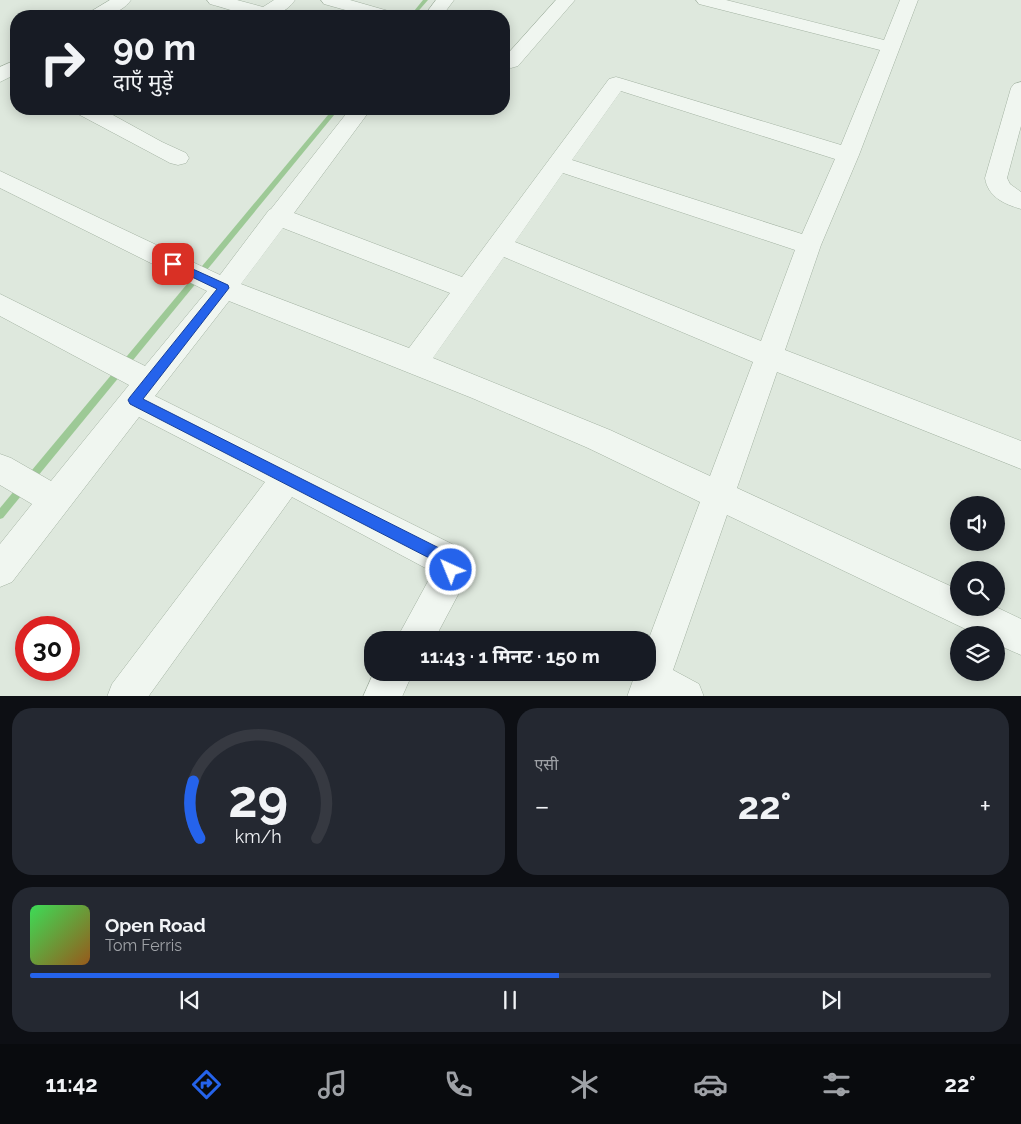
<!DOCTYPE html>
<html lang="hi">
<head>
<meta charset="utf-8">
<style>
  :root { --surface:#171b24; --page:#242831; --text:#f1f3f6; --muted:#9ea1a6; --line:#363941; --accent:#2563eb }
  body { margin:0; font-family:Raleway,"Noto Sans Devanagari",sans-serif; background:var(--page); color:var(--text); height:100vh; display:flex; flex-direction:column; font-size:19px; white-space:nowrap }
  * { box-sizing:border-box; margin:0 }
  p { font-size:16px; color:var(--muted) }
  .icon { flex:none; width:28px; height:28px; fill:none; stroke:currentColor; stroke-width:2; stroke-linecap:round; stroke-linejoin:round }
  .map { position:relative; height:696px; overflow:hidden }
  .panel { display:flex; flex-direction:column; gap:12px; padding:12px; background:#0d0f14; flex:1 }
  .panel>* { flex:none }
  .guide { position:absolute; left:10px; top:10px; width:500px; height:105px; border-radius:20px; box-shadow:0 2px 12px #0003; background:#171b24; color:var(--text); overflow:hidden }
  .tools { position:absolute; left:950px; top:496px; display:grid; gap:10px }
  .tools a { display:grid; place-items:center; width:55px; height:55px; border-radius:50%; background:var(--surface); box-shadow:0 2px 12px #0003; font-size:25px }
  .speed { position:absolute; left:15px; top:616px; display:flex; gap:10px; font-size:25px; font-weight:700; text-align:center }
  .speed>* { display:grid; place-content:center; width:65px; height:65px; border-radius:50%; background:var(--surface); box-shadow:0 2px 12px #0003; line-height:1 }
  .speed .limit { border:8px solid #d22; background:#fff; color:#111 }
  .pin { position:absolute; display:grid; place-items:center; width:42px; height:42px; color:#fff; margin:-21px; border-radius:10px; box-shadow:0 2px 8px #0006 }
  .me { position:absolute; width:55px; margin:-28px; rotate:316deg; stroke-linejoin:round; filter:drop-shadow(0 0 4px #0008) }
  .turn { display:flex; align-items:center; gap:18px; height:105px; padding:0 20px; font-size:22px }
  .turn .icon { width:65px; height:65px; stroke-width:2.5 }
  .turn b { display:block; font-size:35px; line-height:42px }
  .big { font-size:38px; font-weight:700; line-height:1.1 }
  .panel .card { flex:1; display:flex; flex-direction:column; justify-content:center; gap:8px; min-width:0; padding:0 18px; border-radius:20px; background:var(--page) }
  .panel .dial { align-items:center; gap:0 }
  .dial svg { height:130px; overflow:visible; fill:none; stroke:var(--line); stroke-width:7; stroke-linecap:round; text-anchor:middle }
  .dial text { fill:var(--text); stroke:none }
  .song { display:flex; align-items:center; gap:15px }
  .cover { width:60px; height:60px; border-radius:8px; background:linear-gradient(135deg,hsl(130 70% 55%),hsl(30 70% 35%)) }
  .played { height:5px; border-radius:2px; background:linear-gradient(90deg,var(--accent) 55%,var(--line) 55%) }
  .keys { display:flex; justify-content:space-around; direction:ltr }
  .heat { display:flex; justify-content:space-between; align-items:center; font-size:28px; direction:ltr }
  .panel .tiles { flex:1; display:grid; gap:12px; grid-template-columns:1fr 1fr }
  .card:last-child { grid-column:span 2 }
  .trip { position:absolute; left:364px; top:631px; width:292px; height:50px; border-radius:20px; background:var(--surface); box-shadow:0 2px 12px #0003; font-weight:700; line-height:50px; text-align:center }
  .dock { display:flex; height:80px; justify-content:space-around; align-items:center; background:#090b0e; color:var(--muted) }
  .dock .icon { width:35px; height:35px }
  .dock .on { color:var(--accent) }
  .dock b { font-size:22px; color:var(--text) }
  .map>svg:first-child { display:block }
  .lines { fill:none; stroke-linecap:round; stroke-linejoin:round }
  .stream { fill:#9dc996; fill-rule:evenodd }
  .street-casing { stroke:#a3b2a2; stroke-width:1 }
  .street { fill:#f0f6f0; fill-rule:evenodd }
  .route { fill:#2563eb; stroke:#184099 }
</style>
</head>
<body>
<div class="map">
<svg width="1021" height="697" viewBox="0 0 1021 697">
  <rect width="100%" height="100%" fill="#dee8dd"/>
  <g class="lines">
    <g class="stream">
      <polygon points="423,0 428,0 414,16 410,16"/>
      <polygon points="333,109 339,109 33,482 30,483 27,482 26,479 27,476"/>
      <polygon points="22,484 25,485 26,488 25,491 3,518 0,519 0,508 19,485"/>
    </g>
    <defs>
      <g id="street">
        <path d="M110,0H131C120,15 104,16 87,16L90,12Z"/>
        <path d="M207,0H237L263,7L274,0H295C275,29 237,11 210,4Z"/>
        <polygon points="321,0 350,0 392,12 395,16 367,16 324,4"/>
        <polygon points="436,0 454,0 442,16 424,16"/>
        <polygon points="556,0 575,0 518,66 511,68 504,66 504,58"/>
        <path d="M696,0H726L884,40L900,0H918L859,155L821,245L785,350L1021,441V469L777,372L737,488L959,590V608L996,607L1021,619V655L996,644V635H978L727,515L673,670L699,684L704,697H627L636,672H648V641L700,502L588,448L472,398L229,301L155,396L454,545L460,551L468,576L434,640H396L433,572L292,497L148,697H107L112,684L265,482L139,417L12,582L0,587V544L32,504L0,485V454L11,458L51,481L129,385L0,316V294L145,366L207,291L0,188V171L220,275L269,210L271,209L350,109H371L294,213L462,277L609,79L616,77L623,79L841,145L880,50L699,4ZM621,91L835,159L802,234L572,160ZM563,173L795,250L761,341L515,242ZM283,228L450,293L409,348L241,284ZM504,257L753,362L710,476L610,430L433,358Z"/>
        <polygon points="16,60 16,74 0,82 0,67"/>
        <path d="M1021,82V126L1007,178L1010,184L1021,192V209C1004,204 988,197 985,178L1011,88L1014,84Z"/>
        <polygon points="75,109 102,109 162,142 186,153 189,158 186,163 178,165 170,163 78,114"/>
        <polygon points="374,672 413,672 402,697 363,697"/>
      </g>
    </defs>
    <use href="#street" class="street-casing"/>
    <use href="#street" class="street"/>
  </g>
  <polygon class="route" points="173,260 228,285 229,288 143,399 447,552 453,558 458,570 456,575 451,577 446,575 443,568 437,562 130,404 128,400 130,397 217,289 169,266 168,264 169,261"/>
</svg>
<div class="tools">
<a><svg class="icon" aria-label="sound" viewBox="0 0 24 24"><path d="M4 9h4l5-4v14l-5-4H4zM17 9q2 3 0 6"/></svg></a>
<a><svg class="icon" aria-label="search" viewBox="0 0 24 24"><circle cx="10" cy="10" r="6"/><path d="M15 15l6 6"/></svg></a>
<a><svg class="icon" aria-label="layers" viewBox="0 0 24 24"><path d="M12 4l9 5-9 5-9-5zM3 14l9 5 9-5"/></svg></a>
</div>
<div class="speed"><div class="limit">30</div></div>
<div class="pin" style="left:173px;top:264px;background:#d93025"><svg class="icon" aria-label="arrive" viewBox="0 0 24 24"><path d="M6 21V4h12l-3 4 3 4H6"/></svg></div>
<svg class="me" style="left:451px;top:570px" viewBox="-20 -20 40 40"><circle r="17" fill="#2563eb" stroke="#fff" stroke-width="3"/><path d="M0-11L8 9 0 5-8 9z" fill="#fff"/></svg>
<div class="trip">11:43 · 1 मिनट · 150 m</div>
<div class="guide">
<div class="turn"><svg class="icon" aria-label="right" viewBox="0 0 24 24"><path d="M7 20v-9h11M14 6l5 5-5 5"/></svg><div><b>90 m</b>दाएँ मुड़ें</div></div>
</div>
</div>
<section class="panel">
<div class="tiles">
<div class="card dial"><svg viewBox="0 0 100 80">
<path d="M14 69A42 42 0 1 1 86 69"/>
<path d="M14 69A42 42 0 0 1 10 34" stroke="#2563eb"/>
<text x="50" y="56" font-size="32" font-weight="700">29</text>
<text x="50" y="72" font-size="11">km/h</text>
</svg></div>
<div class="card"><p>एसी</p>
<div class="heat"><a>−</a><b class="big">22°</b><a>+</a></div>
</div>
<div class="card">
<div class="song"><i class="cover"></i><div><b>Open Road</b><p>Tom Ferris</p></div></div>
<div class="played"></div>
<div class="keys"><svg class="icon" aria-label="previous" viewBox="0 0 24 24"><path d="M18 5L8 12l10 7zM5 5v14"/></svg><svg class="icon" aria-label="pause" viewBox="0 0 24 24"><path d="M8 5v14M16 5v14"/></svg><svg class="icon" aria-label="next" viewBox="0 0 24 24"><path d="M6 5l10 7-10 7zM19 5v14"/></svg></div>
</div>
</div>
</section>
<nav class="dock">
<b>11:42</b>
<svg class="icon on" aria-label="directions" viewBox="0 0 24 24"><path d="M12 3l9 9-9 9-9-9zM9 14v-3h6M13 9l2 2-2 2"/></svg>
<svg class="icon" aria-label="music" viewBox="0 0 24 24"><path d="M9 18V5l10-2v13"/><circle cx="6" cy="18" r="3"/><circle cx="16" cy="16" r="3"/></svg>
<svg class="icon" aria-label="phone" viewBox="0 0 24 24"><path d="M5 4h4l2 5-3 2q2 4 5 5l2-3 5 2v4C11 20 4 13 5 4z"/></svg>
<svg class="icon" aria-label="climate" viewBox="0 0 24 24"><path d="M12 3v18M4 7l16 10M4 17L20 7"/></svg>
<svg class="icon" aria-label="car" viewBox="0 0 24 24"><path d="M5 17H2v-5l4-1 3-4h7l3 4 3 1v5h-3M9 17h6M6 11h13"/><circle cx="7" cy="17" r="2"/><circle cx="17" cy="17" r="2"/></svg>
<svg class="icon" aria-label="filters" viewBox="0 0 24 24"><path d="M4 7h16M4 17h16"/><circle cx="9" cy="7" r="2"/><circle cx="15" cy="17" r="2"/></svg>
<b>22°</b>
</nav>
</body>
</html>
